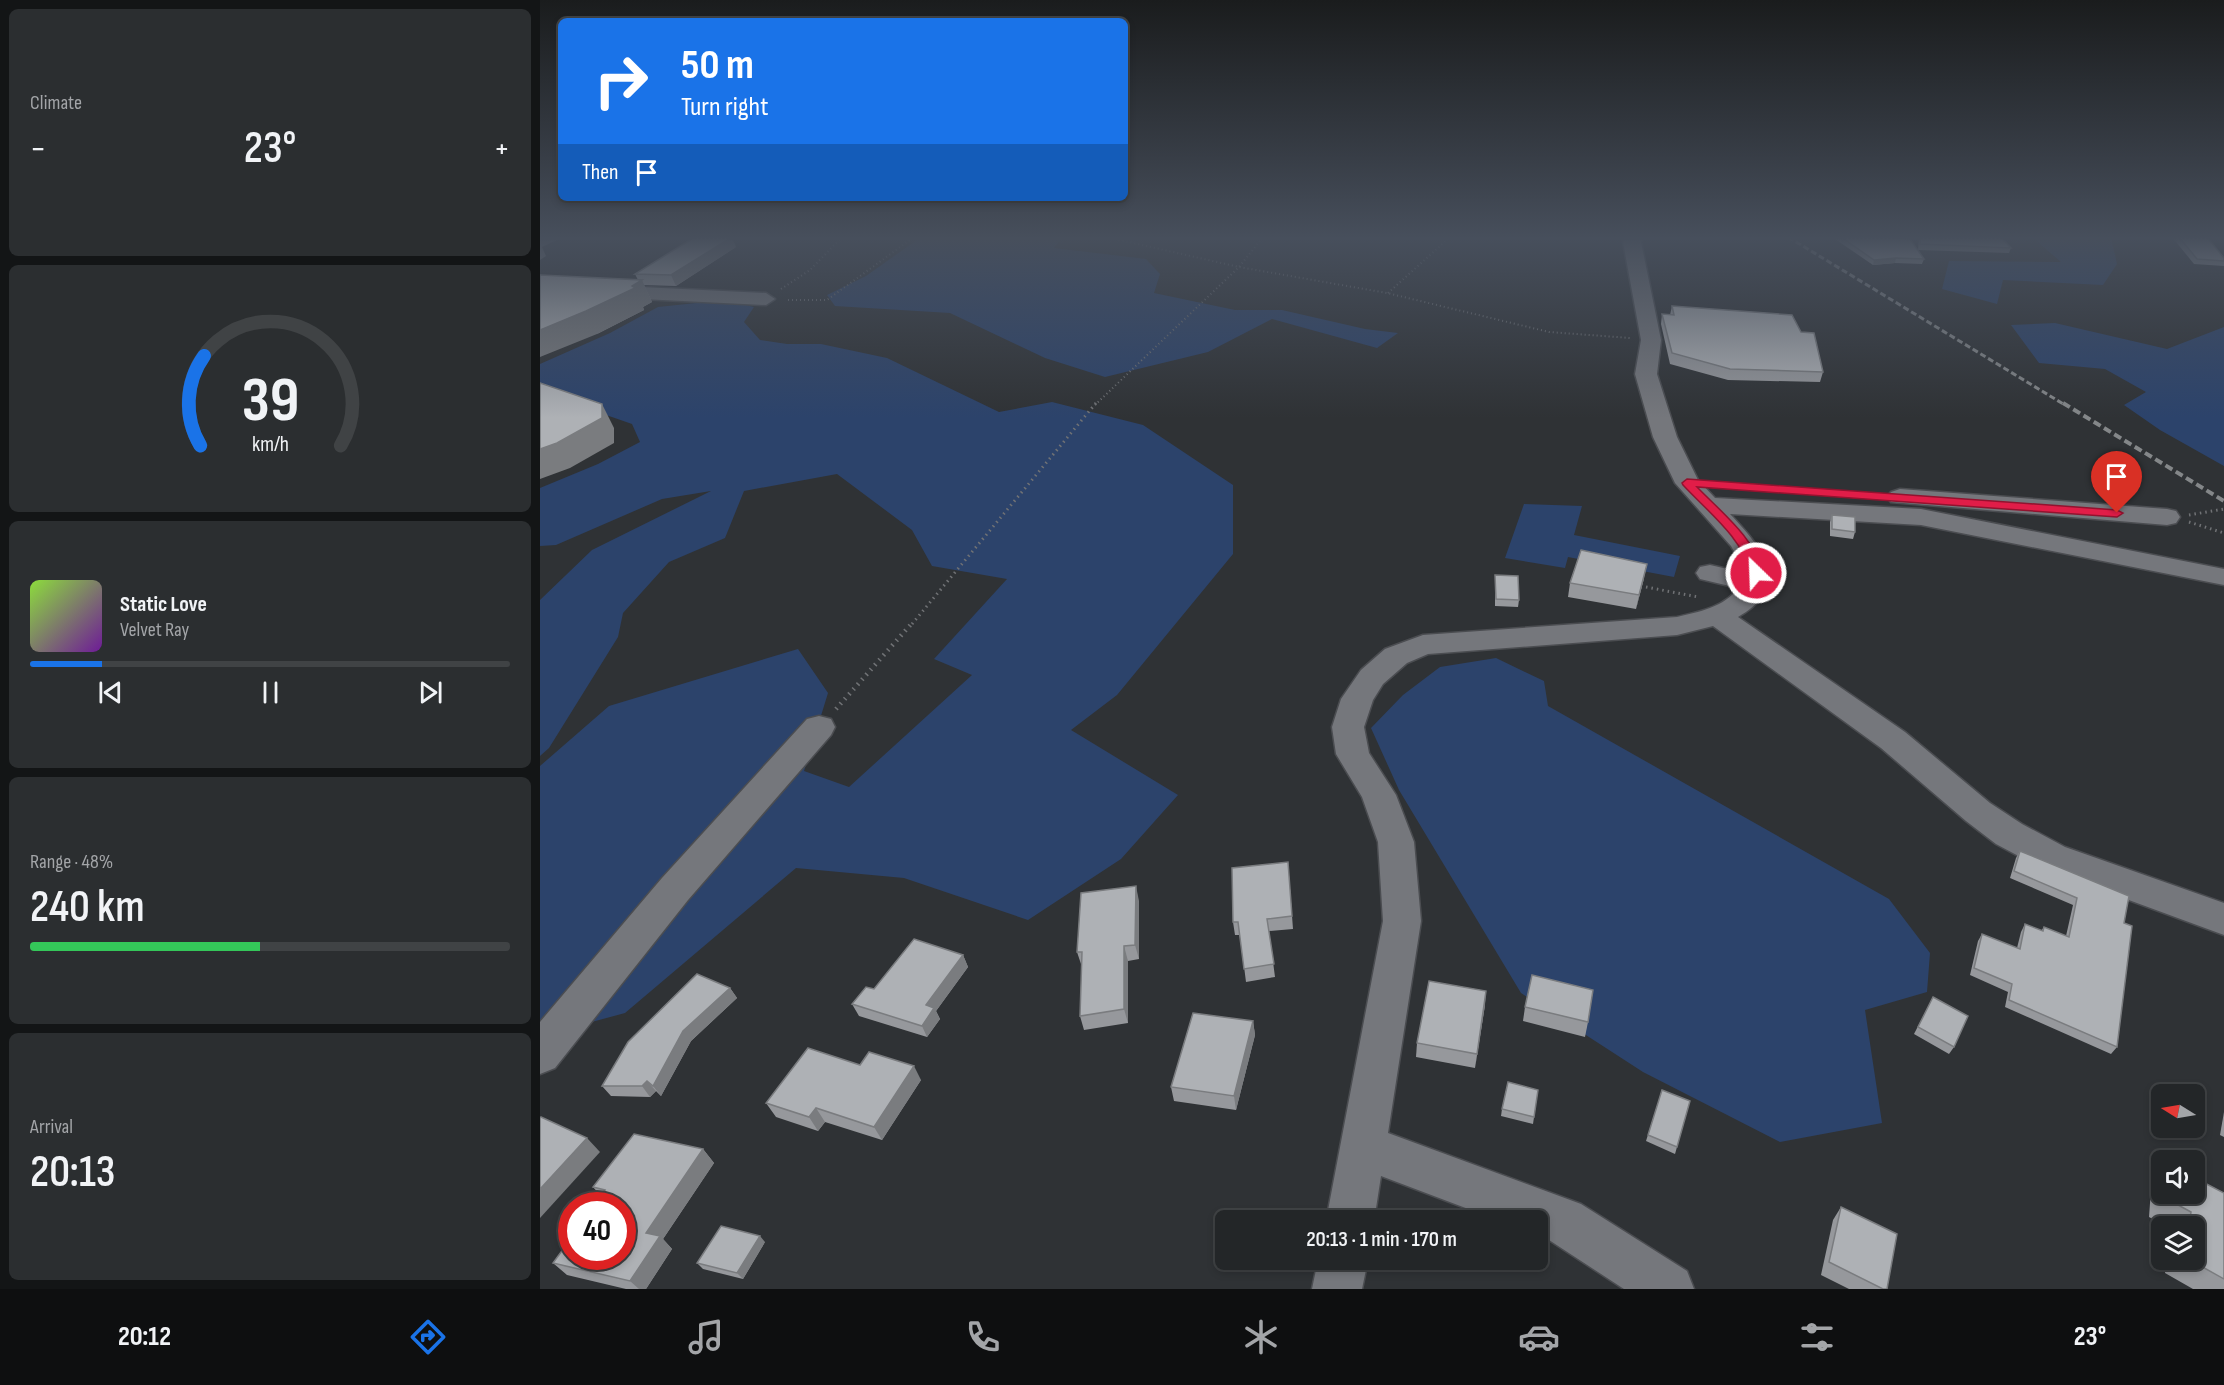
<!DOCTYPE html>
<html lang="en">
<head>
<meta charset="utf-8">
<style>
  :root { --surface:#232628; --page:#2b2e30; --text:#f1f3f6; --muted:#a3a5a8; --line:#404345; --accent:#1a73e8 }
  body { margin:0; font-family:"Sofia Sans Condensed",sans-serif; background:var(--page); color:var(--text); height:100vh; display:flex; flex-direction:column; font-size:22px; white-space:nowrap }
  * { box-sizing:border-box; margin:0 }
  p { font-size:20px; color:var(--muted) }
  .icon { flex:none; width:33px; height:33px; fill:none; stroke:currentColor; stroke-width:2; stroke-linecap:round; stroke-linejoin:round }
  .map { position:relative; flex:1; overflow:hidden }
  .drawer { display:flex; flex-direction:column; gap:9px; padding:9px; background:#131516; width:540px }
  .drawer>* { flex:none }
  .guide { position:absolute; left:18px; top:18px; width:570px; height:183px; border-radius:9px; box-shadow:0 3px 9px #0003,0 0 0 2px var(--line); background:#1a73e8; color:#fff; overflow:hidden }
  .needle { width:39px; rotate:281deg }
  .buttons { position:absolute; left:1611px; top:1084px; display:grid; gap:12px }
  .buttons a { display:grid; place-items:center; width:54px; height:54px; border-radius:9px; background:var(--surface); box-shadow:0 3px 9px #0003,0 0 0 2px var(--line); font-size:30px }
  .speed { position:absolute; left:18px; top:1192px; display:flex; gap:12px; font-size:30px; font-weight:700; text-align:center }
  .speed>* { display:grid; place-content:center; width:78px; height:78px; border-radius:50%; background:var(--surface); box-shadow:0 3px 9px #0003,0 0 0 2px var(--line); line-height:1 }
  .speed .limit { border:9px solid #d22; background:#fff; color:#111 }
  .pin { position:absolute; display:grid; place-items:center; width:51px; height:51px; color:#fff; margin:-62px -26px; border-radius:50% 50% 50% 0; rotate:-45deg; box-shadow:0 0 6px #0007 }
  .pin .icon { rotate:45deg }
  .me { position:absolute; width:66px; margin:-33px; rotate:336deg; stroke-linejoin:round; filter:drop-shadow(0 0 4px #0008) }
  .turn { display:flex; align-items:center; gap:21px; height:126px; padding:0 24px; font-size:27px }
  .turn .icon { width:78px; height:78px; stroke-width:2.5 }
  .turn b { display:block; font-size:42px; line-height:51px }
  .then { display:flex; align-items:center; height:57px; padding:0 24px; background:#0003; gap:12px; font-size:22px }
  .big { font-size:45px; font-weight:600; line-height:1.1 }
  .drawer .widget { flex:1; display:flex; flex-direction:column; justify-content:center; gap:9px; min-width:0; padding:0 21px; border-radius:9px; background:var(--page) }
  .drawer .dial { align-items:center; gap:0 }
  .dial svg { height:156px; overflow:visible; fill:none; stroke:var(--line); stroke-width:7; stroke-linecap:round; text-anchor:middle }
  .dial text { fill:var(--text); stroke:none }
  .song { display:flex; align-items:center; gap:18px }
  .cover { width:72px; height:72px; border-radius:9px; background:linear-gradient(135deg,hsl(90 70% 55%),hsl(280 70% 35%)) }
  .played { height:6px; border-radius:3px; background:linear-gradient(90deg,var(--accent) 15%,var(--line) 15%) }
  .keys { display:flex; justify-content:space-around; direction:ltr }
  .heat { display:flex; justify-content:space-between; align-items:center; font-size:33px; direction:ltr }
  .charge { height:9px; border-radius:4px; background:linear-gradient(90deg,#34c759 48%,var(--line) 0) }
  .trip { position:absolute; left:675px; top:1210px; width:333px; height:60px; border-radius:9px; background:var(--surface); box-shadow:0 3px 9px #0003,0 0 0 2px var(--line); font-weight:600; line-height:60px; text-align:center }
  .tabs { display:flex; height:96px; justify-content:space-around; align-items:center; background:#0e0f10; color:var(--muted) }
  .tabs .icon { width:42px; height:42px }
  .tabs .current { color:var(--accent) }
  .tabs b { font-size:27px; color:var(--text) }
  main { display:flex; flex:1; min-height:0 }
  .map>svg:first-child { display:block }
  .green { fill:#2c436b }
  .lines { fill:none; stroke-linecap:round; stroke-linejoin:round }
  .minor-casing { stroke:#4b4d51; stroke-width:3 }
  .path-far2 { stroke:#707275; stroke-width:2; stroke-dasharray:1 3; stroke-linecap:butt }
  .path-far1 { stroke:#707275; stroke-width:3; stroke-dasharray:1.5 4; stroke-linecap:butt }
  .path { stroke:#707275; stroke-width:4.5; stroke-dasharray:1.5 5; stroke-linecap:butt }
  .minor { fill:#75777c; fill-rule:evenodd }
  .rail-far1 { stroke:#848789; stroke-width:3; stroke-dasharray:6 3; stroke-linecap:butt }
  .rail { stroke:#848789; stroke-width:4; stroke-dasharray:8 4; stroke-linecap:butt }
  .wall { fill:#96989c }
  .shaded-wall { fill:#7a7c7f }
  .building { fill:#aeb1b5; stroke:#7a7c7f; stroke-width:1.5 }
  .route { fill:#e11d48; stroke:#92132f; stroke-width:1.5 }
</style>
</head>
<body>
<main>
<section class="drawer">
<div class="widget"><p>Climate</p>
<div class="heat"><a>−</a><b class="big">23°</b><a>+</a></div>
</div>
<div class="widget dial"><svg viewBox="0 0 100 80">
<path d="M14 69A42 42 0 1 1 86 69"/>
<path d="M14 69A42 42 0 0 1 16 23" stroke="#1a73e8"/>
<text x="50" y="56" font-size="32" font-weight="700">39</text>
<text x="50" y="72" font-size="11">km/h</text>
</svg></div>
<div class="widget">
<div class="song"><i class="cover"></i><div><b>Static Love</b><p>Velvet Ray</p></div></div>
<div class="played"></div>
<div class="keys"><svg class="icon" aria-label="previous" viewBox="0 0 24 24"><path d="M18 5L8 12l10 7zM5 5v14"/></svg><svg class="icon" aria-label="pause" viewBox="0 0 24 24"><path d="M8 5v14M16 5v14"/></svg><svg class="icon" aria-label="next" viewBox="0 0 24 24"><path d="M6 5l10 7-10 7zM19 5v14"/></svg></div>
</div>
<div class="widget"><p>Range · 48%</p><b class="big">240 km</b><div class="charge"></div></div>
<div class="widget"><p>Arrival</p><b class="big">20:13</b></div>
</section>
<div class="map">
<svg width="1684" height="1289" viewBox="0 0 1684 1289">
  <rect width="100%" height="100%" fill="#2f3235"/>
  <g class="green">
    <polygon points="381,237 523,237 514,248 606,259 620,274 614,293 695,310 742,310 825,329 858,333 837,348 732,319 668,352 565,377 505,358 410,313 295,306 287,295 326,276"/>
    <polygon points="1492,237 1571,237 1577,264 1563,285 1463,280 1457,304 1402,289 1409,261 1521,262"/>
    <polygon points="185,300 214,307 204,322 220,340 247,344 281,344 347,358 459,412 512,402 603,425 693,485 693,554 577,695 531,730 638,795 581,859 488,920 364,878 256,868 85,1013 0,1036 0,766 69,706 258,649 288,693 264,771 309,787 432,675 394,659 467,579 392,566 372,530 297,474 204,491 185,538 129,562 83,613 78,637 9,748 0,756 0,600 52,550 171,491 122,499 16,545 0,546 0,488 58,464 100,442 92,424 0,392 0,364 70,333 118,307"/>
    <polygon points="1515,323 1627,349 1684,327 1684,466 1620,430 1584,405 1606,392 1565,369 1499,363 1471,325"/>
    <polygon points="984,504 1042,506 1034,535 1140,556 1134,577 1028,557 1025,568 965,558"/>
    <polygon points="956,658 1004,681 1008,706 1349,899 1390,953 1387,992 1325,1010 1342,1123 1240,1142 1103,1072 981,993 859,790 831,728 863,695 900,667"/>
  </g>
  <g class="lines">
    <defs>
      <g id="minor">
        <path d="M1086,237H1103L1101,242L1121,340L1117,374L1137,437L1158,480L1175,498L1381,509L1684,569V585L1381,525L1190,514C1222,548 1254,585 1198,617L1365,732L1450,803L1482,824L1525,847L1684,903V935L1499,867L1456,844L1426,821L1341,748L1173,626L1137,635L888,654L867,663L843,684L833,700L824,727L829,753L856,795L874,842L881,921L848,1133L1041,1204L1147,1271L1154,1289H1084L1009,1240L998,1235V1221H960L841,1176L834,1221H786L843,921L838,842L822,797L796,754L792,727L801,699L821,670L845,649L883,635L1137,617C1158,612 1185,607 1198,588L1160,579L1156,573L1160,567L1170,565L1201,572V564L1191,546L1135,483L1113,437L1095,374L1101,340L1083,242Z"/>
        <polygon points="0,282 226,293 235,299 226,305 0,294"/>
        <polygon points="1360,489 1627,509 1636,511 1640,517 1636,523 1627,525 1351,502 1347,497 1351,492"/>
        <polygon points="279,716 291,719 295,727 291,735 148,900 15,1068 0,1074 0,1022 122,878 267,719"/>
        <polygon points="778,1260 828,1260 822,1289 772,1289"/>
      </g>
    </defs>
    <use href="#minor" class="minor-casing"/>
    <g class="path-far2">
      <polyline points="567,237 699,267 847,293 1009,332 1090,338"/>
      <polyline points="241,289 270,270 302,237"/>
      <polyline points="848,293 910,237"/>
      <polyline points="248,300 287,300 374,237"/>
      <polyline points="555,405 699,267 723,237"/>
    </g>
    <g class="path-far1">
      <polyline points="1649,515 1684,509"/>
      <polyline points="1649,522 1684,533"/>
      <polyline points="1106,587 1158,597"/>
      <polyline points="372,624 556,403"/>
    </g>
    <polyline class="path" points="296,709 373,622"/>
    <use href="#minor" class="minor"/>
    <polyline class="rail-far1" points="1248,237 1525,405"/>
    <polyline class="rail" points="1523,403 1684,501"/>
  </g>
  <g class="wall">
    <polygon points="1296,237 1348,237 1384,259 1382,264 1355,263 1333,265 1295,239"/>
    <polygon points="1379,237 1461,237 1471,248 1469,253 1378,250"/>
    <polygon points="1632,237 1667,237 1684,258 1684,266 1654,264"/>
    <polygon points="196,247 136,286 104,285 112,302 103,307 104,310 57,334 98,280 95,274"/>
    <polygon points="1132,306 1283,372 1280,382 1188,380 1130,364 1121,324 1122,314 1130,315"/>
    <polygon points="1292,515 1315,532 1313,539 1290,536 1290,522"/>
    <polygon points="955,575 979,600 978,607 955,606"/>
    <polygon points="1104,578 1096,609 1028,597 1030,583"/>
    <polygon points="1480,851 1584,923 1577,1047 1571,1054 1465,1007 1468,992 1430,975 1438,941 1442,934 1477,948 1481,932 1485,924 1501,931 1504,927 1526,936 1533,905 1470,878 1476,858"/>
    <polygon points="748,862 753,929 729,931 735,977 706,982 700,935 695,935 693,922"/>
    <polygon points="599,901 599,959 588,961 588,1023 544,1030 540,1016 542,967 537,952"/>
    <polygon points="423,955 428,967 396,1011 400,1019 387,1037 319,1016 312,1004 334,989"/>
    <polygon points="190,988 197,998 151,1041 121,1096 116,1091 110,1097 71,1096 62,1086"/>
    <polygon points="1393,997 1414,1047 1409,1054 1374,1034"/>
    <polygon points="945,1005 935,1068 876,1057 877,1043"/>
    <polygon points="985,1007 1048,1022 1045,1037 983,1021"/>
    <polygon points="713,1021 715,1035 696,1110 634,1101 631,1087"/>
    <polygon points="320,1065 381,1080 342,1140 285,1122 278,1131 236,1117 226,1103"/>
    <polygon points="998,1090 993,1124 961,1116 962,1109"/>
    <polygon points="1122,1090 1137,1147 1135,1154 1106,1141"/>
    <polygon points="1684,1112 1684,1137 1680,1135"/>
    <polygon points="163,1149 174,1163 123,1239 132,1249 106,1289 86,1289 27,1275 13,1263 61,1196 53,1187"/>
    <polygon points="1622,1178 1622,1194 1654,1194 1654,1181 1657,1179 1684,1193 1684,1289 1653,1289 1625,1273 1627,1260 1654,1260 1654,1227 1628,1227 1609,1217 1611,1189"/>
    <polygon points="1301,1207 1347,1289 1309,1289 1281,1275 1293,1220"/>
    <polygon points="225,1242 203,1279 163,1269 157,1263"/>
  </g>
  <g class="shaded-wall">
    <polygon points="0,237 23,237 2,247 6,256 0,260"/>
    <polygon points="192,237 196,247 136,286 131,275"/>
    <polygon points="1356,258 1355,263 1333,265 1334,260"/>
    <polygon points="102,280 112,302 103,307 104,310 57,334 0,357 0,330"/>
    <polygon points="62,404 74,428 74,443 30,468 0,479 0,449"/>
    <polygon points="1107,564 1104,578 1096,609 1099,595"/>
    <polygon points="596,886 599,901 599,959 595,945"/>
    <polygon points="584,946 588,961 588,1023 584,1009"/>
    <polygon points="423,955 428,967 396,1011 400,1019 387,1037 382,1026 386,1005"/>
    <polygon points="190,988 197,998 151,1041 121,1096 113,1086 143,1031"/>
    <polygon points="946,991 945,1005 935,1068"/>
    <polygon points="713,1021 715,1035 696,1110 694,1096"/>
    <polygon points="374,1066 381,1080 342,1140 334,1127"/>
    <polygon points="107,1081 116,1091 110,1097 102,1086"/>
    <polygon points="276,1108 285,1122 278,1131 269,1117"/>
    <polygon points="47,1138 60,1152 0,1218 0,1189"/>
    <polygon points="163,1149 174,1163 123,1239 132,1249 106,1289 99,1289 90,1281 106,1233"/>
    <polygon points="220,1236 225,1242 203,1279 197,1273"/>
  </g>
  <g class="building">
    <polygon points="155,237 192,237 131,275 95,274"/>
    <polygon points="1301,237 1348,237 1370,239 1384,259 1356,258 1334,260"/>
    <polygon points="1380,237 1461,237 1471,248 1380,244"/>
    <polygon points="1639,237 1667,237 1684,258 1684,261 1657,259"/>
    <polygon points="0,275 102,280 92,286 95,288 46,311 0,330"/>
    <polygon points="1132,306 1252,315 1261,332 1274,333 1283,372 1190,369 1132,353 1122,314 1134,315"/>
    <polygon points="0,383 62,404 62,418 17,443 0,449"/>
    <polygon points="1292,515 1315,517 1315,532 1292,529"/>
    <polygon points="1041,550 1107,564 1099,595 1030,583"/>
    <polygon points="955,575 978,576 979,600 956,599"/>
    <polygon points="1480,851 1589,896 1584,923 1592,926 1577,1047 1469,1000 1472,984 1434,968 1442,934 1480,949 1485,924 1503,931 1504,927 1529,937 1537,898 1474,871"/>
    <polygon points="748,862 752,916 727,919 734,964 704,969 698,922 693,922 692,868"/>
    <polygon points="596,886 595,945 584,946 584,1009 540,1016 542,952 537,952 541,893"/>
    <polygon points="374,939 423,955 386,1005 394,1008 382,1026 312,1004 326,987 334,989"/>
    <polygon points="157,974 190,988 143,1031 113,1086 107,1081 102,1086 62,1086 88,1042"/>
    <polygon points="992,975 1053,990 1048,1022 985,1007"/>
    <polygon points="889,981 946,991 937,1054 877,1043"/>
    <polygon points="1393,997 1428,1016 1414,1047 1378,1027"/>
    <polygon points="653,1013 713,1021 694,1096 631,1087"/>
    <polygon points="268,1048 320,1065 329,1052 374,1066 334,1127 276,1108 269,1117 226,1103"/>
    <polygon points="968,1082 998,1090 994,1117 962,1109"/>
    <polygon points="1122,1090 1150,1101 1137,1147 1108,1135"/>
    <polygon points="1,1117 47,1138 0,1189 0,1118"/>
    <polygon points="94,1134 163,1149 106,1233 120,1236 90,1281 13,1263 32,1237 32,1257 82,1257 82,1206 53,1206 65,1190 53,1187"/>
    <polygon points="1657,1179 1684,1193 1684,1279 1650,1260 1654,1260 1654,1227 1649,1227 1651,1212 1627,1199 1627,1194 1654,1194 1654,1183 1657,1184"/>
    <polygon points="1301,1207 1357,1234 1347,1289 1343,1289 1289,1262"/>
    <polygon points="181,1226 220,1236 197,1273 157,1263"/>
  </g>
  <linearGradient id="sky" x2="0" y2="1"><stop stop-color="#1a1c1d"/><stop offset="0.57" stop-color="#474f5c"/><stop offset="1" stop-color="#474f5c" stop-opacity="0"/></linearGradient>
  <rect width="1684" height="418" fill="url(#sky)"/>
  <path class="route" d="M1147,479L1577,510L1583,513L1577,517L1157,487C1180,511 1216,539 1223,573L1216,577L1210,573C1204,539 1166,510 1143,485L1142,483Z"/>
</svg>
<div class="buttons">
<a><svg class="needle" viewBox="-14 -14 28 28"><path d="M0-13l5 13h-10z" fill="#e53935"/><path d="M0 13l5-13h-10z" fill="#a3a5a8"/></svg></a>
<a><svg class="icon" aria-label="sound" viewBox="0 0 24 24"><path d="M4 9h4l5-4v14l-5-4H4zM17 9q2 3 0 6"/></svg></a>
<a><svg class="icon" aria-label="layers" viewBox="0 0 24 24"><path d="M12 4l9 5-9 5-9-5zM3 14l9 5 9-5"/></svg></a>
</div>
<div class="speed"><div class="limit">40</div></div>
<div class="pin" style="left:1577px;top:513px;background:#d93025"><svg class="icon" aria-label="arrive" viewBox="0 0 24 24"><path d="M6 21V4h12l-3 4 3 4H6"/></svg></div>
<svg class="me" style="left:1216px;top:573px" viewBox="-20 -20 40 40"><circle r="17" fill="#e11d48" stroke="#fff" stroke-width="3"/><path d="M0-11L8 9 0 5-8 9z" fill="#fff"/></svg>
<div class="trip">20:13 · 1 min · 170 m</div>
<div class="guide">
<div class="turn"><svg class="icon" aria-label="right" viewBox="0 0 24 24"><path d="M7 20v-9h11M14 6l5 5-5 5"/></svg><div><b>50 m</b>Turn right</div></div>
<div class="then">Then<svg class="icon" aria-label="arrive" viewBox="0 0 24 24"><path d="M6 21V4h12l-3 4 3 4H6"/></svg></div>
</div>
</div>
</main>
<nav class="tabs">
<b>20:12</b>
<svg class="icon current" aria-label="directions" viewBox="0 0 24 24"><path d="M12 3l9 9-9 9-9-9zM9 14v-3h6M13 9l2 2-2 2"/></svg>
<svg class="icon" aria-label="music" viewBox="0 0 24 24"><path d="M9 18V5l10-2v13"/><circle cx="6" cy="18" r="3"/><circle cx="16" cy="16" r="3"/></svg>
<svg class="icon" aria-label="phone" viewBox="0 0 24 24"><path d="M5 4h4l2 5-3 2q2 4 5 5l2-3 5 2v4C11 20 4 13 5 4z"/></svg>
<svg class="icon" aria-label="climate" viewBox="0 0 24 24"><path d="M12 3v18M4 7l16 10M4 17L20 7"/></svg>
<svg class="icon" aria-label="car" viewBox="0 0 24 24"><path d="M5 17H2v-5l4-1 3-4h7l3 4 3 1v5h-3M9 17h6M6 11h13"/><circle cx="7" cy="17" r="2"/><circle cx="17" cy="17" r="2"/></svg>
<svg class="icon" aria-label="filters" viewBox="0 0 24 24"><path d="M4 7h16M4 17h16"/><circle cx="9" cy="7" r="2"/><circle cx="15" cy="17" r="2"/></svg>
<b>23°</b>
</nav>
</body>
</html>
